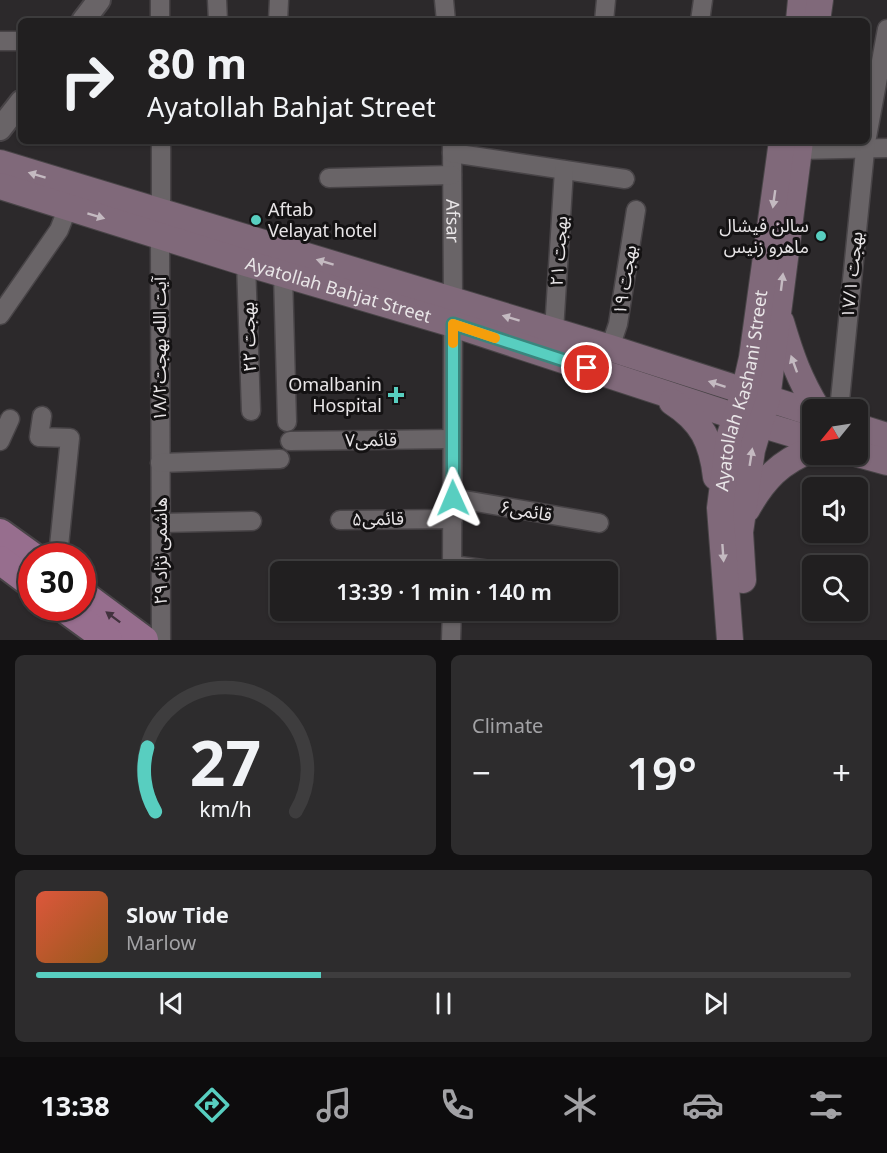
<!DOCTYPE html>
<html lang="en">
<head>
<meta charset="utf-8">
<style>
  :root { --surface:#211f20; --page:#2d2c2d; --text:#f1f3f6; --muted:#a2a2a5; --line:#3e3d3e; --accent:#58cec0 }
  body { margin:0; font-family:"Noto Sans","Noto Sans Arabic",sans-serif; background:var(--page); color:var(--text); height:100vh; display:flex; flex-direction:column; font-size:22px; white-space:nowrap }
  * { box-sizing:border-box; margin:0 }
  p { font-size:20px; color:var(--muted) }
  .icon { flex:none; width:33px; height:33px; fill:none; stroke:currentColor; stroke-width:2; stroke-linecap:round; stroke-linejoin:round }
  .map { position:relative; height:640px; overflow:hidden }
  .panel { display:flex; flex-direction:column; gap:15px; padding:15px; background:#121112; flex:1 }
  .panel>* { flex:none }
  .hud { position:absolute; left:18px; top:18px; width:852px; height:126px; border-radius:9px; box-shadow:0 2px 4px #0004,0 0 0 2px var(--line); background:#211f20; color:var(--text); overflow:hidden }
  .needle { width:39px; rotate:240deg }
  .tools { position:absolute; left:802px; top:399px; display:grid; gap:12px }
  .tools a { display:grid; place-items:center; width:66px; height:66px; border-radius:9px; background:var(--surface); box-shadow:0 2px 4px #0004,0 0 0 2px var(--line); font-size:30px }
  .speed { position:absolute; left:18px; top:543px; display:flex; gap:12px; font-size:30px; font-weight:700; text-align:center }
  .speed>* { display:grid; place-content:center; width:78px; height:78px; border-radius:50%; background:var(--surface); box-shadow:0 2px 4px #0004,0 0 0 2px var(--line); line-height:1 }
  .speed .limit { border:9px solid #d22; background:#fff; color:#111 }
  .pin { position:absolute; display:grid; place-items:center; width:51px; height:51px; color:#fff; margin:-26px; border:3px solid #fff; border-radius:50%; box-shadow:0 2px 6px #0007 }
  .me { position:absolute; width:66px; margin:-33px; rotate:359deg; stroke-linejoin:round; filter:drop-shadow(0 0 4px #0008) }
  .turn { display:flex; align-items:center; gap:21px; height:126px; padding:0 30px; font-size:27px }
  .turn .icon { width:78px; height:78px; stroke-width:2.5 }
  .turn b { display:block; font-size:42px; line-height:51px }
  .big { font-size:45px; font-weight:600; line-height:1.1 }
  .panel .tile { flex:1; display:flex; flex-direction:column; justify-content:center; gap:9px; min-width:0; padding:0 21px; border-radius:9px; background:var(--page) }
  .panel .dial { align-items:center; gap:0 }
  .dial svg { height:156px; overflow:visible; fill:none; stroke:var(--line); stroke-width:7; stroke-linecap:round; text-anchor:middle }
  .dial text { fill:var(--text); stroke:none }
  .song { display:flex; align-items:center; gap:18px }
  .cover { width:72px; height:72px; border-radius:9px; background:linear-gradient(135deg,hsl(10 70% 55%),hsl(30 70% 35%)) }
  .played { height:6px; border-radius:3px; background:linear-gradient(90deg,var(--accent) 35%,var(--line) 35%) }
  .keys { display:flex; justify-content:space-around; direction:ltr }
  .heat { display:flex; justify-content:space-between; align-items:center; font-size:33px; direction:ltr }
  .panel .tiles { flex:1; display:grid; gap:15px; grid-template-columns:1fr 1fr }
  .tile:last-child { grid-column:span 2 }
  .trip { position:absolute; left:270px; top:561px; width:348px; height:60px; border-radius:9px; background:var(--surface); box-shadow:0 2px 4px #0004,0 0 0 2px var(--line); font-weight:600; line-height:60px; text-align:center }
  .tabs { display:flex; height:96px; justify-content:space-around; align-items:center; background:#0d0c0d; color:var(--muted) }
  .tabs .icon { width:42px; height:42px }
  .tabs .active { color:var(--accent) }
  .tabs b { font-size:27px; color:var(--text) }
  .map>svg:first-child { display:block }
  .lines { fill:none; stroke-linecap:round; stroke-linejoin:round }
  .minor-casing { stroke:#484447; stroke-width:21 }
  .tertiary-casing { stroke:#484447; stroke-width:26 }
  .secondary-casing { stroke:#484447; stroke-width:28 }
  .primary-casing { stroke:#484447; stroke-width:32 }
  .minor { stroke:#696467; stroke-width:18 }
  .tertiary { stroke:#696467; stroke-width:22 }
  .secondary { stroke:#80697a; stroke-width:26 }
  .primary { stroke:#976e8e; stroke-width:28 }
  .oneway { fill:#c4bac1 }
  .oneway2 { fill:#42323e }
  .route-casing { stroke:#39867d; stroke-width:15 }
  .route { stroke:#58cec0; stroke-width:10 }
  .slow { stroke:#f59e0b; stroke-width:10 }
  .poi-dot { fill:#58cec0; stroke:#141213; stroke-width:2 }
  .labels { text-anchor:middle; stroke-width:6; stroke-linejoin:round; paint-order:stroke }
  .poi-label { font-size:18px; fill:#e8e5e7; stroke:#141213; text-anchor:end }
  .street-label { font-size:18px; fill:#e8e5e7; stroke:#141213 }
</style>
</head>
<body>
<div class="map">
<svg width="887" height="640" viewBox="0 0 887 640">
  <rect width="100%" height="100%" fill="#2c292b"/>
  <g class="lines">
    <defs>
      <g id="minor">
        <polyline points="160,0 160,21"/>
        <polyline points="217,0 218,21"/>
        <polyline points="444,0 446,21"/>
        <polyline points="278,21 279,0"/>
        <polyline points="604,21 606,0"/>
        <polyline points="700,21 703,0"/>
        <polyline points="0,41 21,41"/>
        <polyline points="867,137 887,29"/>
        <polyline points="161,141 161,212"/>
        <path id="s1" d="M452,143L453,301"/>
        <polyline points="799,150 887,148"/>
        <polyline points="452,153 625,179"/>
        <polyline points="329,178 452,175"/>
        <polyline points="160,235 161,640"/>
        <polyline points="246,263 251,411"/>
        <polyline points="283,274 287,422"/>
        <polyline points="0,315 59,230 68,207"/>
        <polyline points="554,331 564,170"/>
        <polyline points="610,348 618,324 636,210"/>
        <polyline points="839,410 866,141"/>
        <polyline points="42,416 39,437 70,438 58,556"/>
        <polyline points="0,441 10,419"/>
        <polyline points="290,441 452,439"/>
        <polyline points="160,463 280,459"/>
        <polyline points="453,498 599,523"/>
        <polyline points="340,520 453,519"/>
        <polyline points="161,523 252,521"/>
        <polyline points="452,565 505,572"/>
        <polyline points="452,572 453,324"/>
        <polyline points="451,640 452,610"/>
      </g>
      <g id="tertiary">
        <polyline points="83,21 99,0"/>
        <polyline points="0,129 21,102"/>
      </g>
      <g id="secondary">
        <polyline points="799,21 801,0"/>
        <polyline points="817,21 820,0"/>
        <polyline points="0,163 610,348 813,413"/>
        <path id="s2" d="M0,186L246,263L453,324L737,417L813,440"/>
        <path d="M781,322C791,356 799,379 818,410"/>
        <path d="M672,402C702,421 712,442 716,477"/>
        <polyline points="858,427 887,436"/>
        <polyline points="858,454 887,462"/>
        <path d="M747,509C764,479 780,462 813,449"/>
        <polyline points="743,580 740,532 752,450 767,399 800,141"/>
        <path id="s3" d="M730,640L720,508L729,438L744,393L752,358L782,141"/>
      </g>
      <g id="primary">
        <polyline points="0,533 32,556"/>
        <polyline points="0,560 32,584"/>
        <polyline points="82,594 144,640"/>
        <polyline points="64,608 108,640"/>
      </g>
    </defs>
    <use href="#minor" class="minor-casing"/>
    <use href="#tertiary" class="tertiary-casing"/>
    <use href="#secondary" class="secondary-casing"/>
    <use href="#primary" class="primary-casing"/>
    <use href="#minor" class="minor"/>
    <use href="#tertiary" class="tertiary"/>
    <use href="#secondary" class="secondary"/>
    <use href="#primary" class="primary"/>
  </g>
  <defs><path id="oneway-solid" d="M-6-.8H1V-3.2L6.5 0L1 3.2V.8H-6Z" transform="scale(1.5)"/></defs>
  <g class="oneway">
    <use href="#oneway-solid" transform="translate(37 175) rotate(-163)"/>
    <use href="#oneway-solid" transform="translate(774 199) rotate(98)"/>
    <use href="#oneway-solid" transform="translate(96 216) rotate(17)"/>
    <use href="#oneway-solid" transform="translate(325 262) rotate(-163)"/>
    <use href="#oneway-solid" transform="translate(782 282) rotate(-83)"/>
    <use href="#oneway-solid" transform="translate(511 318) rotate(-163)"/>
    <use href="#oneway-solid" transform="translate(794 364) rotate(-110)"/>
    <use href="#oneway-solid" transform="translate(717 384) rotate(-162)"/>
    <use href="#oneway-solid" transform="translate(751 457) rotate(-81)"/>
    <use href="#oneway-solid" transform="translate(723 553) rotate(86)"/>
  </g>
  <use class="oneway2" href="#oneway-solid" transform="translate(113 617) rotate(-143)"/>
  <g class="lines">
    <defs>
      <polyline id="route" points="453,498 453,324 587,368"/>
    </defs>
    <use href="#route" class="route-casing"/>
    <use href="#route" class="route"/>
    <polyline class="slow" points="453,343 453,324 495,338"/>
  </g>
  <g class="poi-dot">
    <circle cx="256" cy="220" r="6"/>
    <circle cx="821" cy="236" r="6"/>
    <path d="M393 386h6v6h6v6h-6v6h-6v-6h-6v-6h6z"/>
  </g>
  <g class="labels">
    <g class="poi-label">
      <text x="268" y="216" text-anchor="start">Aftab<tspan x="268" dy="21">Velayat hotel</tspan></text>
      <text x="809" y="232">سالن فیشال<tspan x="809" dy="21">ماهرو زنیس</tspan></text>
      <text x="382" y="391">Omalbanin<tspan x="382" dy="21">Hospital</tspan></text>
    </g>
    <g class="street-label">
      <text dy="6" stroke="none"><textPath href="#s1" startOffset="78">Afsar</textPath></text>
      <text transform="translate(559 251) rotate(-86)" y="6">بهجت ۲۱</text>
      <text transform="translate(852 275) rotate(-84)" y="6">بهجت ۱۷/۱</text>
      <text transform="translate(625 280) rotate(-81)" y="6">بهجت ۱۹</text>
      <text dy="6" stroke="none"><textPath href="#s2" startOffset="354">Ayatollah Bahjat Street</textPath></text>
      <text transform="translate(249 337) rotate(-92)" y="6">بهجت ۲۲</text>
      <text transform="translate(160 349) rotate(-90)" y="6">آیت الله بهجت۱۸/۲</text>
      <text dy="6" stroke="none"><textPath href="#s3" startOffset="252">Ayatollah Kashani Street</textPath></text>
      <text transform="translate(371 440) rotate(-1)" y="6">قائمی۷</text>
      <text transform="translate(526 511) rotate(10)" y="6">قائمی۶</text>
      <text transform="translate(378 519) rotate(-1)" y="6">قائمی۵</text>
      <text transform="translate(161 551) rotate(-90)" y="6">هاشمی نژاد ۲۹</text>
    </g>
  </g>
</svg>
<div class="tools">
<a><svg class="needle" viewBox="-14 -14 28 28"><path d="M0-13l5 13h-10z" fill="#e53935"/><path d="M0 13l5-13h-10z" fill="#a2a2a5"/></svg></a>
<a><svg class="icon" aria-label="sound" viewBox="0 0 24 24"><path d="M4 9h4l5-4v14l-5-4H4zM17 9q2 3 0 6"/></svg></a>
<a><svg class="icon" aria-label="search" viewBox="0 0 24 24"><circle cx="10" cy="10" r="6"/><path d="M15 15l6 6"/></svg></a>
</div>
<div class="speed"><div class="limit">30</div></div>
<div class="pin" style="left:587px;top:368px;background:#d93025"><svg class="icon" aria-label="arrive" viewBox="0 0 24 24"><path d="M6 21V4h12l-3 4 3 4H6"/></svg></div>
<svg class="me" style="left:453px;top:498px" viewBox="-20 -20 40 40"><path d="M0-17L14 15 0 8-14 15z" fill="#58cec0" stroke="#fff" stroke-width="4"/></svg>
<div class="trip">13:39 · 1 min · 140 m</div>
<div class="hud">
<div class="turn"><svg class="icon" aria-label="right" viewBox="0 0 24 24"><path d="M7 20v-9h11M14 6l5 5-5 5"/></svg><div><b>80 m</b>Ayatollah Bahjat Street</div></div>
</div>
</div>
<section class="panel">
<div class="tiles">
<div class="tile dial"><svg viewBox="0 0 100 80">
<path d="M14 69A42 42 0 1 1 86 69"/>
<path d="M14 69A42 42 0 0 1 10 36" stroke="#58cec0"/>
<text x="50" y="56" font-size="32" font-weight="700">27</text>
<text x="50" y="72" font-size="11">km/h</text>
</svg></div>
<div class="tile"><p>Climate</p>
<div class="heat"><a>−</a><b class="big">19°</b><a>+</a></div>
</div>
<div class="tile">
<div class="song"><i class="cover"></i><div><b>Slow Tide</b><p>Marlow</p></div></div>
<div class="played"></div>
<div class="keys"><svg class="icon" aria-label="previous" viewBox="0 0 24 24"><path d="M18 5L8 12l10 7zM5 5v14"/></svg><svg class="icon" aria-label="pause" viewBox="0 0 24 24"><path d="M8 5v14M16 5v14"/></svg><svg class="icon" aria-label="next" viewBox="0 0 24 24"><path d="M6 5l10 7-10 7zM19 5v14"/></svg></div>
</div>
</div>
</section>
<nav class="tabs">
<b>13:38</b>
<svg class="icon active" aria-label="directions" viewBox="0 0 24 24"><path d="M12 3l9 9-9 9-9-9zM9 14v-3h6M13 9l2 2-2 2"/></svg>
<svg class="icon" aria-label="music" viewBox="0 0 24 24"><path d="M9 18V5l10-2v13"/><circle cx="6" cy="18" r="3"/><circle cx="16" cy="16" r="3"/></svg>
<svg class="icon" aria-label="phone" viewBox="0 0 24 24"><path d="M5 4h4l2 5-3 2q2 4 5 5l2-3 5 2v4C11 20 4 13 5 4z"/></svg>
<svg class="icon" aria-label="climate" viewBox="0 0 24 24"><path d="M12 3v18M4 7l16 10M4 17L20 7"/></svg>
<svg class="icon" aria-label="car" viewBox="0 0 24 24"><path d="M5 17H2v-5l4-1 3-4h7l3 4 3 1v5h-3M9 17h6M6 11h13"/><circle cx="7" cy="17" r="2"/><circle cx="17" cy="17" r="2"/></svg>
<svg class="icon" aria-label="filters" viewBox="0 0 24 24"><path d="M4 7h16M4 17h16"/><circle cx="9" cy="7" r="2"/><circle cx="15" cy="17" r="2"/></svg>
</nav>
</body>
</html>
